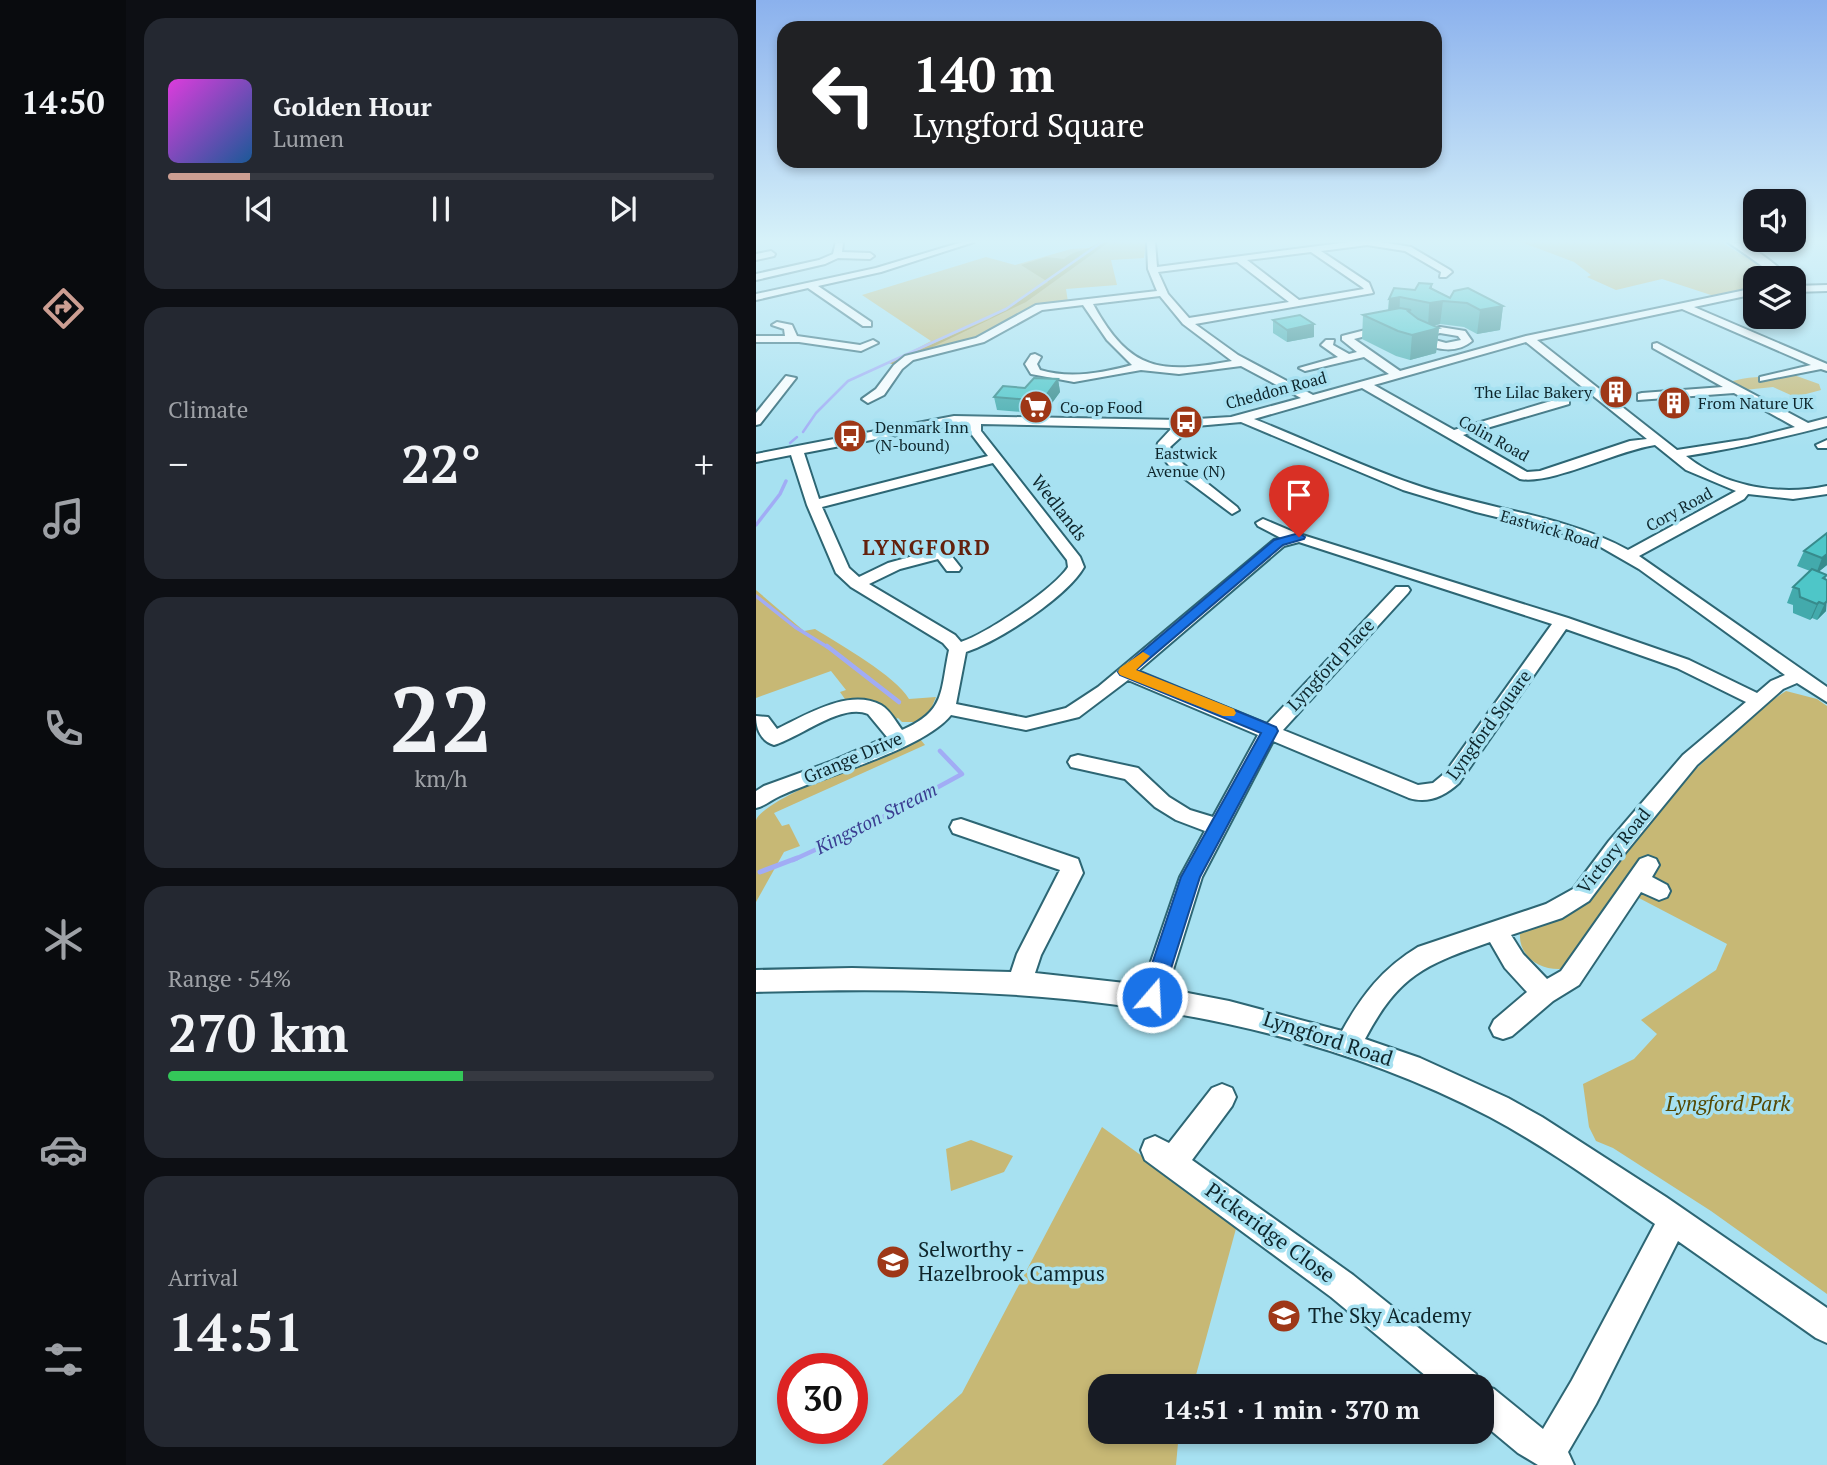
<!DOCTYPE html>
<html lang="en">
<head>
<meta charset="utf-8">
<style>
  :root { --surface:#171b24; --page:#242831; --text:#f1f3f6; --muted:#9ea1a6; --line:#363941; --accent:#cc9e92 }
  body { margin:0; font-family:"PT Serif",serif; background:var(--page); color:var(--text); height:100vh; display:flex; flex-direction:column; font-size:26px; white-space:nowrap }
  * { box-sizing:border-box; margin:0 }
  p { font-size:23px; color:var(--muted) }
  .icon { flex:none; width:38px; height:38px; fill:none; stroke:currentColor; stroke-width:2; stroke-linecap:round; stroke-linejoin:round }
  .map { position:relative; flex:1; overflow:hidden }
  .sheet { display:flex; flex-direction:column; gap:18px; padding:18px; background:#0d0f14; width:630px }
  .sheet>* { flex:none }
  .top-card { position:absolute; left:21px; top:21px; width:665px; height:147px; border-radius:21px; box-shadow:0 4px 10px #0003; background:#202124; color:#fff; overflow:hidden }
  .fabs { position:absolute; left:987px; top:189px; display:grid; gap:14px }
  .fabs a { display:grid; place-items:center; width:63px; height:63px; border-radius:14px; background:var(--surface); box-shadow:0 4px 10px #0003; font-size:35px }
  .speed { position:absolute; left:21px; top:1353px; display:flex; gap:14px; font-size:35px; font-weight:700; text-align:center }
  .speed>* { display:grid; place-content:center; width:91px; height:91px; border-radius:50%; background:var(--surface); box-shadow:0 4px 10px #0003; line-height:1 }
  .speed .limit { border:10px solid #d22; background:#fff; color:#111 }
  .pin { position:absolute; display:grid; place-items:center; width:60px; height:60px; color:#fff; margin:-72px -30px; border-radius:50% 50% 50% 0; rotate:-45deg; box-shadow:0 0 7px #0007 }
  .pin .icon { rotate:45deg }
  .me { position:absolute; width:77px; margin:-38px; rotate:19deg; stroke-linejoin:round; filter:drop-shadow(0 0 5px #0008) }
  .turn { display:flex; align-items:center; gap:24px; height:147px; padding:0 21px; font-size:32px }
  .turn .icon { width:91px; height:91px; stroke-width:2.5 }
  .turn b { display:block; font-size:49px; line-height:60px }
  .big { font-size:52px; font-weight:600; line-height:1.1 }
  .sheet .card { flex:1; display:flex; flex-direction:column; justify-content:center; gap:10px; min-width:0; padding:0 24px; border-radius:21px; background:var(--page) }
  .sheet .dial { align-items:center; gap:0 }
  .dial b { font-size:91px; line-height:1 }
  .song { display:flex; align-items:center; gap:21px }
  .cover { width:84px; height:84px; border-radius:10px; background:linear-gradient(135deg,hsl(300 70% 55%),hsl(210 70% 35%)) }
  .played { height:7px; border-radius:4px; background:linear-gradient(90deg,var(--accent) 15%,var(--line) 15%) }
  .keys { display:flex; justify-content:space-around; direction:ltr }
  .heat { display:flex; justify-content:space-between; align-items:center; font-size:38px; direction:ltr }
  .charge { height:10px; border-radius:5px; background:linear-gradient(90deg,#34c759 54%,var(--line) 0) }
  .trip { position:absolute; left:332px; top:1374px; width:406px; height:70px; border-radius:21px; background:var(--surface); box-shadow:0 4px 10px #0003; font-weight:600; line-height:70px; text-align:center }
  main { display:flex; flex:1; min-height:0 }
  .tab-bar { display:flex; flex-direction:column; width:126px; justify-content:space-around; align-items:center; background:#090b0e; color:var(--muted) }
  .tab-bar .icon { width:49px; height:49px }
  .tab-bar .selected { color:var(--accent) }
  .tab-bar b { font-size:32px; color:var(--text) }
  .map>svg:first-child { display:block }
  .green { fill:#c7b875 }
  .forest { fill:#a99643 }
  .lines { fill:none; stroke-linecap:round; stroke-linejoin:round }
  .stream-far3 { stroke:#a1acf5; stroke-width:2.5 }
  .stream-far2 { stroke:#a1acf5; stroke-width:3.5 }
  .stream-far1 { stroke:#a1acf5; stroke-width:4.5 }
  .stream { stroke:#a1acf5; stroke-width:5 }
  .minor-casing { stroke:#2d6674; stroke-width:4 }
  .minor { fill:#fff; fill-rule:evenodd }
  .wall { fill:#43aaac }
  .shaded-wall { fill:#378b8c }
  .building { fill:#4ec6c8; stroke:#378b8c; stroke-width:2 }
  .route { fill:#1a73e8; stroke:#114b97; stroke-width:2 }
  .slow { fill:#f59e0b }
  .labels { text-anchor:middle; stroke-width:7; stroke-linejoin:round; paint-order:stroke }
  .far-street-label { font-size:16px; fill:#0e262c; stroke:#a7e1f1 }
  .far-poi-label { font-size:16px; fill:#0e262c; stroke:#a7e1f1; text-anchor:start }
  .street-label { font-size:18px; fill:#0e262c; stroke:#a7e1f1 }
  .water-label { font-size:19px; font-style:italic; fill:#3a3d91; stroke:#a7e1f1 }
  .far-district-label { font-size:21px; font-weight:bold; letter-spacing:2px; fill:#63210d; stroke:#a7e1f1 }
  .near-street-label { font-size:21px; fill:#0e262c; stroke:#a7e1f1 }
  .near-park-label { font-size:21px; font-style:italic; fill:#554803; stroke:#a7e1f1 }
  .near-poi-label { font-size:21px; fill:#0e262c; stroke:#a7e1f1; text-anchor:start }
</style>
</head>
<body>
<main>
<nav class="tab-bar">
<b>14:50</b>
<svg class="icon selected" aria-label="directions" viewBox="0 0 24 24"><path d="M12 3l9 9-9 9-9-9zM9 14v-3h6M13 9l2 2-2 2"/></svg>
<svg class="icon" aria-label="music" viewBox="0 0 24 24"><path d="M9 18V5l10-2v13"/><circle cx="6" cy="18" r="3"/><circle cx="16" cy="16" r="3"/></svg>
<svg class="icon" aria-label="phone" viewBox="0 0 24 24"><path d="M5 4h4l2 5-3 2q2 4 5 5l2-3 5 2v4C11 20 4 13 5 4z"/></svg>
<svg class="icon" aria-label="climate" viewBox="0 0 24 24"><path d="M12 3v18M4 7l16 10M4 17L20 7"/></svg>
<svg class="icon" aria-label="car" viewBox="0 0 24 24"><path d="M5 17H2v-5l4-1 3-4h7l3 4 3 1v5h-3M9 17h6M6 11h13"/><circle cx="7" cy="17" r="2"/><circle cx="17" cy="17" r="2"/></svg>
<svg class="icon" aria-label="filters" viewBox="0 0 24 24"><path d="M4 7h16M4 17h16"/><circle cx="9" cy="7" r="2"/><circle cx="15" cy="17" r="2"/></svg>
</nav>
<section class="sheet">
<div class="card">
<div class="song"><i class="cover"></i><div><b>Golden Hour</b><p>Lumen</p></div></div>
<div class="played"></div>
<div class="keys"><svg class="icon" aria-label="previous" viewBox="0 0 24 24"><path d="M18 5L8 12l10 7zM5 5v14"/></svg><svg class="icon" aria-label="pause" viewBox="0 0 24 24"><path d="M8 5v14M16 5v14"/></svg><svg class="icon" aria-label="next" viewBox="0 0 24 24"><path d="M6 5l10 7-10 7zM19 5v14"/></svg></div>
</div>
<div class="card"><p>Climate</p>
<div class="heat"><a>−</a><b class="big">22°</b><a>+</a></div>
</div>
<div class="card dial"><b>22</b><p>km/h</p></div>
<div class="card"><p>Range · 54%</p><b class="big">270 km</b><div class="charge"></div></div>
<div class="card"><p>Arrival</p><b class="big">14:51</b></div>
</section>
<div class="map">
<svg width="1071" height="1465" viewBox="0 0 1071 1465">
  <rect width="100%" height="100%" fill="#a7e1f1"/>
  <g class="green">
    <polygon points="343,242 390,242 388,258 355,260 361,285 310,289 312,302 292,304 220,340 154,356 147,356 175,341 106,295 230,257 259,265 315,249 333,248"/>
    <polygon points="765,242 965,242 1024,278 999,278 999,289 958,296 906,279 860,290 831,277 835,275 818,262"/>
    <path d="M1035,374L1063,384L1065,390L1039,397L1017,387L988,390L973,382C996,375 1011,378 1035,374Z"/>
    <path d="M0,590L48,631L59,629C83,644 140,676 153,699L180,697L175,709L162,722H146L142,718L137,720C123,705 112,696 91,702L84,692L90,690L75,671L0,698Z"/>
    <path d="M1030,691L1061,699L1071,706V1294L955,1211L857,1148L840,1141L833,1127L827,1084L878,1059L901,1034L885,1020L960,970L971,944L881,897L812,968C789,973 762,959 764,933L845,883L918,789L1012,703Z"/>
    <path d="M164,739L169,745L18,813L26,826L33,824L44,846L28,852L0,902V820C9,797 135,751 164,739Z"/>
    <polygon points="346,1127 481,1225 437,1386 345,1386 345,1432 423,1432 420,1465 126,1465 206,1393"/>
    <polygon points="215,1140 257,1156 248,1172 195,1191 190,1149"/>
  </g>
  <path class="forest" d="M344,242H353L270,302L139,365L133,363L233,319L292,282L265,265L290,257L308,259C320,249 333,251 344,242Z"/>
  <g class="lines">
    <g class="stream-far3">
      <polyline points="47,432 60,413 92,381 250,309 346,242"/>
      <polyline points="34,443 41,437"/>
    </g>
    <g class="stream-far2">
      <polyline points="0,525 24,494 30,481"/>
      <polyline points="0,596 39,627 73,648"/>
    </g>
    <g class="stream-far1">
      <polyline points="71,646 143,702"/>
      <polyline points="37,860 107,828 206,774 184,751"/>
    </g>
    <polyline class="stream" points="4,872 41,858"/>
    <defs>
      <g id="minor">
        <polygon points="80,242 87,243 86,252 114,253 118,256 114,259 82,258 69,264 0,280 0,274 63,260 77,254"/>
        <polygon points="206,242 218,242 125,272 62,286 115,322 115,326 107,326 52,288 0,300 0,294 120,268"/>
        <path d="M391,242H399L401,267L593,242H625L655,247L694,270L696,272L690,277H684L685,272L649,251L611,245L565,251L613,283L617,293L439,324L482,355L557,395L633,374L608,357L549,371L543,368L582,357L565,345L570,340H578L577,345L593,354L601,352L586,340V336L629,325L634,328L633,330L598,339L644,371L770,336L999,288V294L938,307L1071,364V371L1065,369L1004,381V377L1055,365L926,309L781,340L921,450L992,439L1039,427L978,393L882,400V394L886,393L967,387L897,348V344L901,343L1052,423L1071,418V426C1024,438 978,449 930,456C969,487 1023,496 1071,486V494L1037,499L992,494L988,499L883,556L1071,687V702L1041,683L1027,689L941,765L869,853L833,901L806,918L755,935L767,954L791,979L805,971L884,859L892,856L900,859L903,865L896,877L911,885L914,891L911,897L903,900L885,892L823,985L797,1001L756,1036L747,1039L738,1036L734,1028L738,1020L771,992L749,968L734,942C668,965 643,975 609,1039L664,1058L752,1098L786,1117L910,1197L1071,1308V1343L1060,1338L922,1241L840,1404L812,1452L818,1465H782L762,1453L726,1423V1386H682L575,1297L389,1160L385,1150L389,1140L399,1136L413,1143L456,1088L466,1084L476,1088L480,1097L476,1106L436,1160L597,1275L720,1374L724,1385L738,1389L787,1429L816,1380L899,1224C845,1187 792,1148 734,1117C507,998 251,984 0,992V970L96,968L255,972L261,954L304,870L197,833L194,827L197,821L205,819L322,859L327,873L285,955L279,973L387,985L424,877L449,831L420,820L399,807L369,779L315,767L312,762L315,757L322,755L382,768L413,797L434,810L457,817L502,735L372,680L323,717L270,730L195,715C167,750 66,776 24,796C15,800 9,806 0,808V791L8,786L74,762L131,737L112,714C85,703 45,737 18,745C5,741 0,729 0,716L12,717L21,729C50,715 93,688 125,705C134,710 140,722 146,730C190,711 184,692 193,650L187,643L95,587L80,573L51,505L35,455L0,462V454L198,416L424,420L475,417L545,398L485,366L423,374L385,370L318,382L275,374L269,364L275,355L279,354L285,357L281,364L284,370C314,379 346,373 376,365L351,340L327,305L286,310L228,342L157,360L146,369L128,395L112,403L106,399L120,389L138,365L149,356L220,338L280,305L401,291L392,269ZM555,252L606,287L608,289L543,300L491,260ZM481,262L533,302L433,318L412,294L402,272ZM404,296L427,324L476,361C405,374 374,372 337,304ZM770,342L891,439L874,441L784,471L771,472L707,435L813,404V398H805L698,430L618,385ZM606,388L764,479C795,485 863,450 899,445L930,470L980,491L872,550C806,514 727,509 657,484C603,465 551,440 498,419ZM485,422L647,490L720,512L818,536L843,546L883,569L1029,675L1015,681L1001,693L933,660L812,618L540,533L507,519L500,523L502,526L525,538L518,540L342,687L310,708L270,718L200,704L210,652C243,641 311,597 328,567L324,557L225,431V424L416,428L402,443L400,450L417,470L476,514L483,510L481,507L427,464L414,447L426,436L429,427ZM198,424H213V431L232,456L63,499L48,453ZM237,463L311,560L312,567C299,588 230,634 205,642L199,635L113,584L144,569L182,559L191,571H203L205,568L191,550L186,548L132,563L103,577L93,568L66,507ZM543,542L796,624L689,773L677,783L662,785L527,730L652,593L654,590L652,587H640L511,724L382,671L528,546ZM810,629L921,668L990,702L927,755L853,841L817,889L790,904L662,947C626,969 606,995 586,1031L473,1001L411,989L446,877L517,741L653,798C672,804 689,796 703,783Z"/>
        <path d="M972,242C994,242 1018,263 1034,278H1023Z"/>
        <polygon points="15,251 19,254 18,256 0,260 0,254"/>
        <polygon points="1071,285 1071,291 1038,292 1038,286"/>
        <polygon points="21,322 36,325 41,336 104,345 117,340 122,343 105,351 43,342 0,342 0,336 29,336 28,329 16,325"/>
        <path d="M684,327L709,331L716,341C702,353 681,351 665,342L664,340L668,331ZM684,333L702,336L705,340L690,343L675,339L676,335Z"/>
        <polygon points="30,376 40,378 4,424 0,425 0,413"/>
        <polygon points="1071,440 1071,448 1062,448 1060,445"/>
      </g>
    </defs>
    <use href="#minor" class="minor-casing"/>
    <use href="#minor" class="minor"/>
  </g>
  <g class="wall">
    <polygon points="676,284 676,288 694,298 747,306 744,330 721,334 708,327 684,324 678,326 683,328 680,353 654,360 640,356 606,339 607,315 632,310 633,299"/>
    <polygon points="517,320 558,324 558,337 531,342 517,333"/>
    <polygon points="302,379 304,392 288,414 241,410 238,397"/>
    <polygon points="1071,533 1071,565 1062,572 1071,575 1069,579 1070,611 1061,620 1056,618 1054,620 1037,613 1037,605 1031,603 1037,587 1054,571 1041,566 1048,551"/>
  </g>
  <g class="shaded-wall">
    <polygon points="676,284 674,303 687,301 684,324 672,327 674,288"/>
    <polygon points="644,297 643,320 632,323 633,299"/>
    <polygon points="747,306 744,330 721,334 724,310"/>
    <polygon points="558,324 558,337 531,342 531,330"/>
    <polygon points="683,328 680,353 654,360 656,335"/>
    <polygon points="302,379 304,392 288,414 286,401"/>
    <polygon points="1071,554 1071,565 1060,574 1066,558"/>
    <polygon points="1071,599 1070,611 1061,620"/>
    <polygon points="1063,602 1056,618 1054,620 1061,604"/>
  </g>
  <g class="building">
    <polygon points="663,283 676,284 674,288 694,298 698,291 712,288 747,306 724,310 711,303 687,301 674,303 644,297 633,299 638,288 659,290"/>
    <polygon points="644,308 655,310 652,311 662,319 683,328 656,335 642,331 607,315"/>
    <polygon points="544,315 558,324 531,330 517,320"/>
    <polygon points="278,378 302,379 286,401 238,397 247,386 269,388"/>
    <polygon points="1071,533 1071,554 1066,558 1048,551"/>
    <polygon points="1056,569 1071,575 1067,578 1071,580 1071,601 1068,604 1063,602 1061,604 1044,597 1043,589 1037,587"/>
  </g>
  <linearGradient id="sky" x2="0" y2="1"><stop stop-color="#8bb1ed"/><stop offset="0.54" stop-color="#d7f2f9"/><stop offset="1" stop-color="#d7f2f9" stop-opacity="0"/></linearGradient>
  <rect width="1071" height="447" fill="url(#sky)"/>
  <polygon class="route" points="543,533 549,537 548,539 527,545 380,670 520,727 522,731 444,877 406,997 403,1004 396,1006 388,1004 385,997 425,877 505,733 364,675 362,672 518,540"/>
  <polygon class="slow" points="387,652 394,656 380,670 478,709 480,713 478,716 467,716 364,675 362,672 364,668"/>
  <defs>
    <symbol id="building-disc" viewBox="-11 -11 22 22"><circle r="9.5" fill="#9e3717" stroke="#a7e1f1"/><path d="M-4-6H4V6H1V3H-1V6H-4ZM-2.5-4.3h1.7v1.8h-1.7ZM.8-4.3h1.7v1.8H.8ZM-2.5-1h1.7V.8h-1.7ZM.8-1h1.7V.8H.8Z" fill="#fff"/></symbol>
    <symbol id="supermarket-disc" viewBox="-11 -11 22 22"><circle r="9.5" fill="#9e3717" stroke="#a7e1f1"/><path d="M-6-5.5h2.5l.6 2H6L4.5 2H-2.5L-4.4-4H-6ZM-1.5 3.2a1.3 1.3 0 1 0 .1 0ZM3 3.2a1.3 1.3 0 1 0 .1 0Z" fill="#fff"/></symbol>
    <symbol id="bus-disc" viewBox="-11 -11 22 22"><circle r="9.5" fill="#9e3717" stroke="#a7e1f1"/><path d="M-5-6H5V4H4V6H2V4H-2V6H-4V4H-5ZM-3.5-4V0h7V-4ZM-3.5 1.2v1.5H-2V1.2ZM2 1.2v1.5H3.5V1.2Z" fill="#fff"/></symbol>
    <symbol id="school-disc" viewBox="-11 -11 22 22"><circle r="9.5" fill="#9e3717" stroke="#a7e1f1"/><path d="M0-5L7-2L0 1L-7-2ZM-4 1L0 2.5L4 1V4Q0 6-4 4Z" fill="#fff"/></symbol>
  </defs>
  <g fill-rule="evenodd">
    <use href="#building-disc" x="841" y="373" width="38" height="38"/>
    <use href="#building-disc" x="899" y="384" width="38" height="38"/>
    <use href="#supermarket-disc" x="261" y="388" width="38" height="38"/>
    <use href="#bus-disc" x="411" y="403" width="38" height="38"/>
    <use href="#bus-disc" x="75" y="417" width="38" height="38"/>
    <use href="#school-disc" x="118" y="1243" width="38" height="38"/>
    <use href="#school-disc" x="509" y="1297" width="38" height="38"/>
  </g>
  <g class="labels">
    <g class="far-street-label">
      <text transform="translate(520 390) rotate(-15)" y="6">Cheddon Road</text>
      <text transform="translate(738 438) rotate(29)" y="6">Colin Road</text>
      <text transform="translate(923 509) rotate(-29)" y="6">Cory Road</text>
      <text transform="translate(794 529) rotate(16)" y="6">Eastwick Road</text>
    </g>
    <g class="far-poi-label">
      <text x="836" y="398" text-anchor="end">The Lilac Bakery</text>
      <text x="942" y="409">From Nature UK</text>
      <text x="304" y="413">Co-op Food</text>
      <text x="119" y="433">Denmark Inn<tspan x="119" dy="18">(N-bound)</tspan></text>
      <text x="430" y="459" text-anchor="middle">Eastwick<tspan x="430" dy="18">Avenue (N)</tspan></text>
    </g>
    <g class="street-label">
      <text transform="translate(303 508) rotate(52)" y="6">Wedlands</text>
      <text transform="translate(575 665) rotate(-47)" y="6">Lyngford Place</text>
      <text transform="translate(733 725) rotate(-54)" y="6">Lyngford Square</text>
      <text transform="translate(97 758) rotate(-23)" y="6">Grange Drive</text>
      <text transform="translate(858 851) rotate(-51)" y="6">Victory Road</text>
    </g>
    <g class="water-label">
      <text transform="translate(120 818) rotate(-27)" y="7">Kingston Stream</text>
    </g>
    <g class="far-district-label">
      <text x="171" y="555">LYNGFORD</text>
    </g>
    <g class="near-street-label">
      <text transform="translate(572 1039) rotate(18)" y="7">Lyngford Road</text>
      <text transform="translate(514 1233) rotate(36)" y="7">Pickeridge Close</text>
    </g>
    <g class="near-park-label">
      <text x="972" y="1111">Lyngford Park</text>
    </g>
    <g class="near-poi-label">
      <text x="162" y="1257">Selworthy -<tspan x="162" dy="24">Hazelbrook Campus</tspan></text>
      <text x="552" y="1323">The Sky Academy</text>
    </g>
  </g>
</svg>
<div class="fabs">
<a><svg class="icon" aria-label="sound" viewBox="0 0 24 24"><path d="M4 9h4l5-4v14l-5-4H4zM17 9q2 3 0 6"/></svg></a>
<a><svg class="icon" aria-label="layers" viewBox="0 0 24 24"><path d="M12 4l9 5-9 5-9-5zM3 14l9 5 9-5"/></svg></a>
</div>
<div class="speed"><div class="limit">30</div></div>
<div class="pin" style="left:543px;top:537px;background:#d93025"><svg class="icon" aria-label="arrive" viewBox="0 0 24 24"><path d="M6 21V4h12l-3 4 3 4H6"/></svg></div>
<svg class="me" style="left:396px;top:997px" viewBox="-20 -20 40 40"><circle r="17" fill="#1a73e8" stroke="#fff" stroke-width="3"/><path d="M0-11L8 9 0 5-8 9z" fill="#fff"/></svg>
<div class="trip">14:51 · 1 min · 370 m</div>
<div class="top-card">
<div class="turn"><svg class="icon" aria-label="left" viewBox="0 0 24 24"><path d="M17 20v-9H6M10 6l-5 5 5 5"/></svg><div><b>140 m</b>Lyngford Square</div></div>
</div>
</div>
</main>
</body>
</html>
